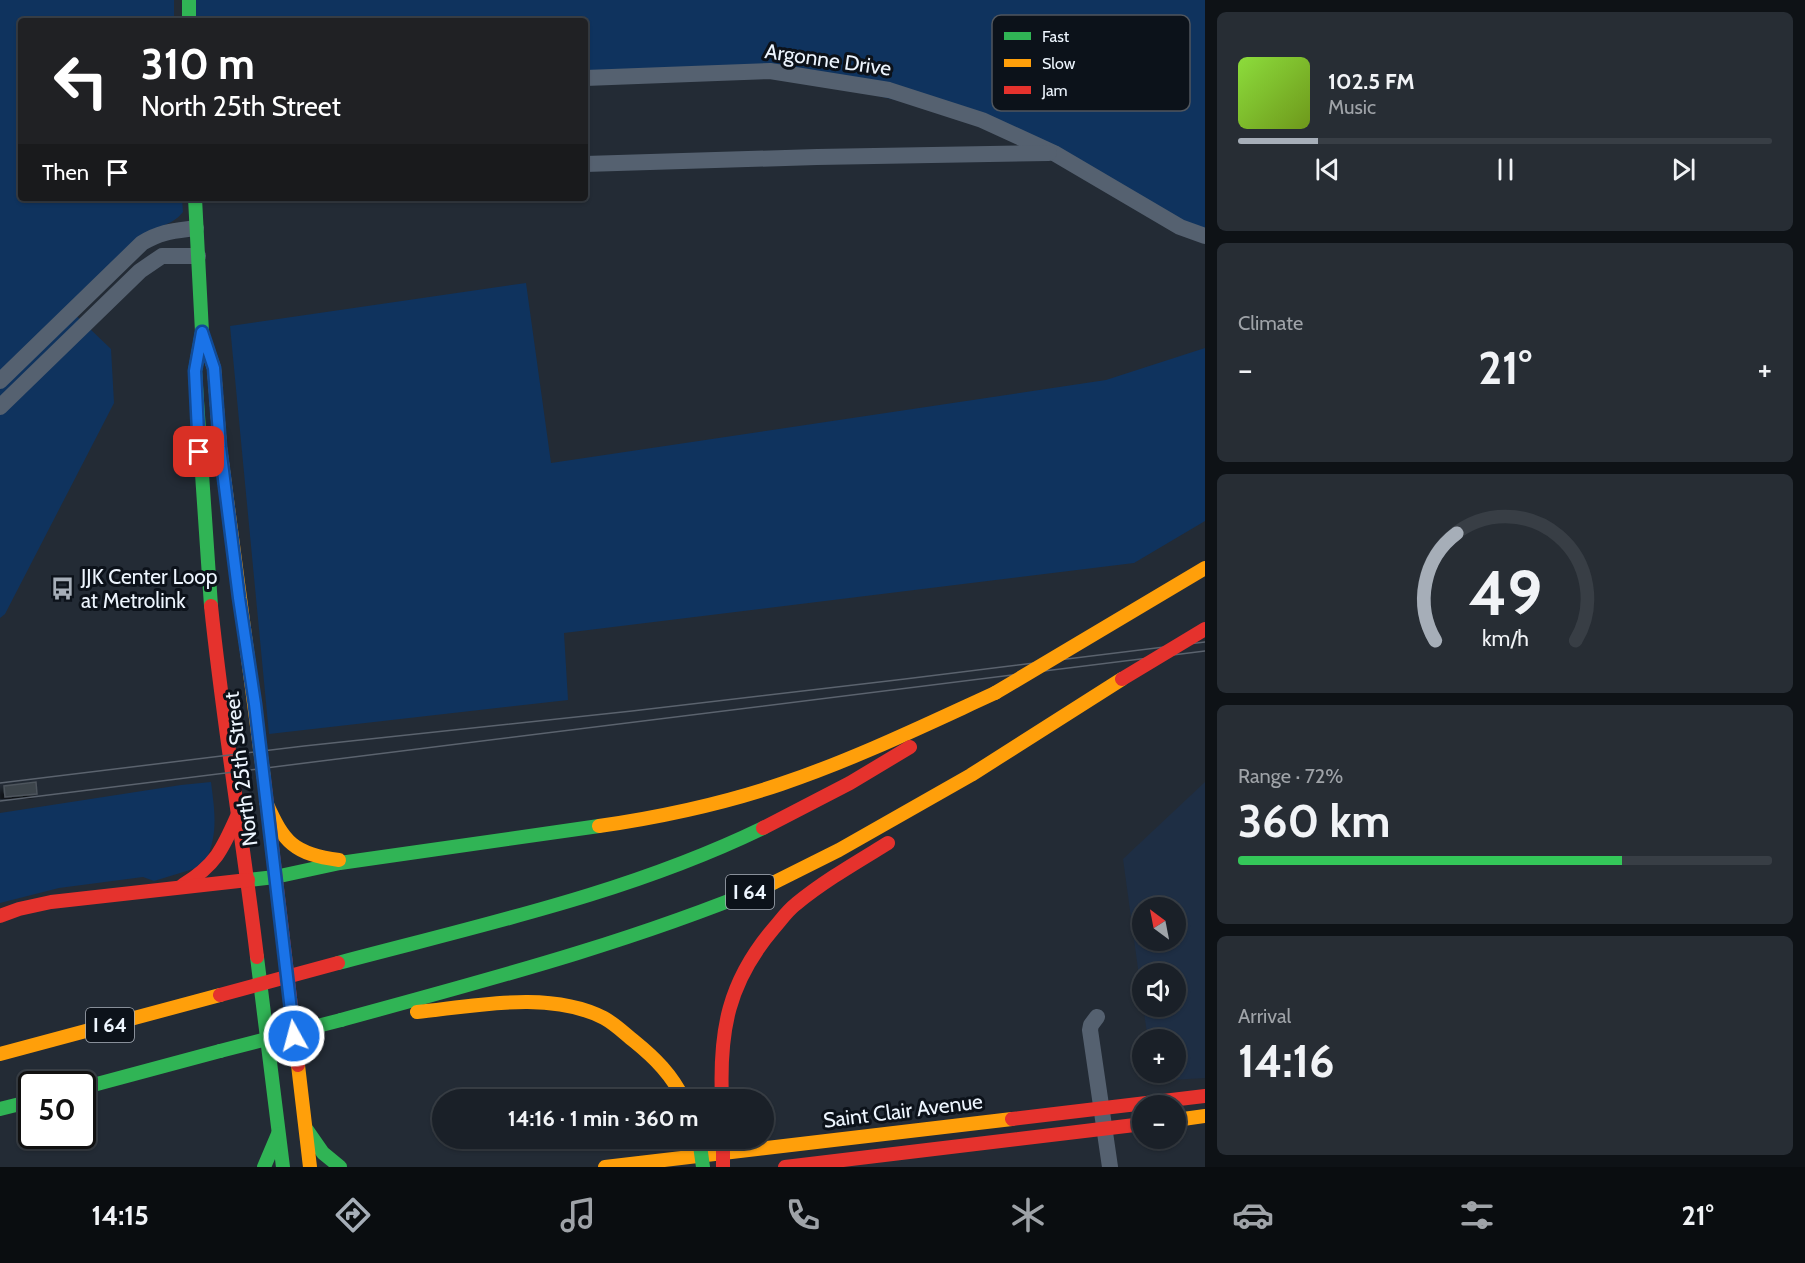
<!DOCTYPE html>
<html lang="en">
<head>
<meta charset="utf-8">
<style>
  :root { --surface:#1a2028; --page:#272d34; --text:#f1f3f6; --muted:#9fa3a8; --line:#383e45; --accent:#a6aeb8 }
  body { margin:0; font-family:Cabin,sans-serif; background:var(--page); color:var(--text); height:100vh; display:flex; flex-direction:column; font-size:22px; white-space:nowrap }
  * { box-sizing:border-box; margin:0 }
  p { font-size:20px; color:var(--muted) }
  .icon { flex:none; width:33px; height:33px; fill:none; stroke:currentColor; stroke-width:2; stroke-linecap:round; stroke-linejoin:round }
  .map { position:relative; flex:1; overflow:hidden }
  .details { display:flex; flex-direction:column; gap:12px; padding:12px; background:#0e1216; width:600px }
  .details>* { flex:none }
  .guide { position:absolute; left:18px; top:18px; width:570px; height:183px; border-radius:6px; box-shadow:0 2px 4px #0004,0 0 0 2px var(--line); background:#202124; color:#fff; overflow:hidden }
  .needle { width:39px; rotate:328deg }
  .controls { position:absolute; left:1132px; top:897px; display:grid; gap:12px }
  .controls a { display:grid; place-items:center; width:54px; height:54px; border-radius:50%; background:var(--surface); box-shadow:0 2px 4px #0004,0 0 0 2px var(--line); font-size:30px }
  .speed { position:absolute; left:18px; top:1071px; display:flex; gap:12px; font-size:30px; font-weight:700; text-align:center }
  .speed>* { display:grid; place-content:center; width:78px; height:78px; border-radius:50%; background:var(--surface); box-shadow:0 2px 4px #0004,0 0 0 2px var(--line); line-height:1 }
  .speed .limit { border:3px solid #111; border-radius:9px; background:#fff; color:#111 }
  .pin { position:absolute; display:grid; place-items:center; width:51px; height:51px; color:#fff; margin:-26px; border-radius:12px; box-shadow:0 3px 9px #0006 }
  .me { position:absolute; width:66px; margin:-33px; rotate:353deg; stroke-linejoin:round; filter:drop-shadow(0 0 4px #0008) }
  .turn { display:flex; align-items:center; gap:21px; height:126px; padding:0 24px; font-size:27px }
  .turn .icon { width:78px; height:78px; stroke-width:2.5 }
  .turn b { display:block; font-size:42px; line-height:51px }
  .then { display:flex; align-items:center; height:57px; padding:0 24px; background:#0003; gap:12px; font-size:22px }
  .big { font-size:45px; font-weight:700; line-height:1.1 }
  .details .card { flex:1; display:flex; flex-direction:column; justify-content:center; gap:9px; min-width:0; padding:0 21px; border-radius:9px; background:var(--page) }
  .details .dial { align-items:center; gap:0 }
  .dial svg { height:156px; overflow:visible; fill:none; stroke:var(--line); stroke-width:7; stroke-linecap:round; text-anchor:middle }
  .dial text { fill:var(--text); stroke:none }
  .song { display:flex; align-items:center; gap:18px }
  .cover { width:72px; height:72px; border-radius:9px; background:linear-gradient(135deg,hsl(90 70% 55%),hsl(80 70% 35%)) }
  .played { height:6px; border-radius:3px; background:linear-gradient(90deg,var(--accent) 15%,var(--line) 15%) }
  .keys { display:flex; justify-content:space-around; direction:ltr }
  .heat { display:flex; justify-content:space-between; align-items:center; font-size:33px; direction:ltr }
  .charge { height:9px; border-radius:4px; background:linear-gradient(90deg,#34c759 72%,var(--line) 0) }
  .trip { position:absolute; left:432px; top:1089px; width:342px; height:60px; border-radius:30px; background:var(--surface); box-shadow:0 2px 4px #0004,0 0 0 2px var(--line); font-weight:700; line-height:60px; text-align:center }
  .tabs { display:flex; height:96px; justify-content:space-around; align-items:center; background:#0a0d10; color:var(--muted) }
  .tabs .icon { width:42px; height:42px }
  .tabs .selected { color:var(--accent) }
  .tabs b { font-size:27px; color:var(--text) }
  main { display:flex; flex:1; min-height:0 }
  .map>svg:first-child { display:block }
  .built { fill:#1e2e44; fill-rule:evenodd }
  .green { fill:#0f335e }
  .building { fill:#3d444c; stroke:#4d545c; stroke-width:1.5; filter:url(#shadow) }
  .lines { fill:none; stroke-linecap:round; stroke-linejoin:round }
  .street { stroke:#556170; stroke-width:16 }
  .fast { stroke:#30b455; stroke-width:14 }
  .slow { stroke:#ff9f0a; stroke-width:14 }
  .jam { stroke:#e5322d; stroke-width:14 }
  .tram { stroke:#5b636e; stroke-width:1.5 }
  .fast-bridge { stroke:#30b455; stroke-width:14 }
  .slow-bridge { stroke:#ff9f0a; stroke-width:14 }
  .jam-bridge { stroke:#e5322d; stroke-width:14 }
  .route-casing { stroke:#114b97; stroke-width:15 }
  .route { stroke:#1a73e8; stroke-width:10 }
  .labels { text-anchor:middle; stroke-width:6; stroke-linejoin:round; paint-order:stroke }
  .shield { fill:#0c121a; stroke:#aab1ba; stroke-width:1.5 }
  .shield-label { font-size:20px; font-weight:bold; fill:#edf5fe }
  .street-label { font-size:21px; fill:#edf5fe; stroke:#0c121a }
  .poi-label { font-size:21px; fill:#edf5fe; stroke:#0c121a; text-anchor:start }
  .key { fill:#0c121a; stroke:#50565e; stroke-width:1.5 }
  .key-label { font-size:16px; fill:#edf5fe }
</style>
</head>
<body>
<main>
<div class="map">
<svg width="1205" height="1167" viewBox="0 0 1205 1167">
  <defs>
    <filter id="shadow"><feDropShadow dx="-5.5" dy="5.5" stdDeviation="3" flood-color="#0009"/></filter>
  </defs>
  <rect width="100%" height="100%" fill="#232b35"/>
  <path class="built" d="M1205,782V1078L1154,1081L1152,1073L1176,1072V1040L1148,1039L1143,1007L1176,1006V974H1143V1005L1123,859ZM1143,908H1176V940H1143Z"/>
  <g class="green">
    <path d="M0,0H174V21H21V198H182L183,212C171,227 157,225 142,235L68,308L111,349L114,403L5,614L0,618Z"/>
    <polygon points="194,0 1205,0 1205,236 982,120 770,71 585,78 585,21 194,21"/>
    <polygon points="526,283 551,463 1106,380 1205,348 1205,521 1134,563 564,633 568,700 269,734 230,326"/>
    <path d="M211,782C215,814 219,837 203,866L154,881L143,877L59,888L0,903V813L181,785Z"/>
  </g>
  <polygon class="building" points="36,782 37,794 5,797 4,786"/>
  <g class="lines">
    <g class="street">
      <polyline points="585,78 770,71 889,90 982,120 1054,153 1180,227 1205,236"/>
      <polyline points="585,164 817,157 1049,153"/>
      <path d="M0,381L142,243C162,231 174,231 196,228"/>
      <polyline points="0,407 140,271 162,256 198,256"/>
      <polyline points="1097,1017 1091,1025 1090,1030 1110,1167"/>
    </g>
    <g class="fast">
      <polyline points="189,0 189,21"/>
      <polyline points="195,198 202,332 195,371 211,606"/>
      <polyline points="248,880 275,877 340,863 599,826"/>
      <polyline points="257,957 283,1167"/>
      <path d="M338,963C481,925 629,893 763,828"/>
      <path d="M341,1020C487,980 633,942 773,883"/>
      <polyline points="82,1088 220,1051"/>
      <polyline points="0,1109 32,1101"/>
      <polyline points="307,1130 323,1153 340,1167"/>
      <polyline points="264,1167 278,1134"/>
    </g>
    <g class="slow">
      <polyline points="202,333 214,368 220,447 264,779"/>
      <path d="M266,802C284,843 294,854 339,860"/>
      <path d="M599,826C661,817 722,804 781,784C855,759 925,725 995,693"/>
      <polyline points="773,883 839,850 971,775 1122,679"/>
      <path d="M417,1012C475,1006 550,990 604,1018C615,1024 624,1033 634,1041C655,1058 672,1075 684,1100"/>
      <polyline points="0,1054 220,995"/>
      <polyline points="298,1065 310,1167"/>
      <polyline points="1176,1120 1205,1116"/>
      <polyline points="605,1167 1012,1119"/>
    </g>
    <g class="jam">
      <path d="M211,606C223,723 243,840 257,957"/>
      <polyline points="264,779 298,1065"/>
      <polyline points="763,828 850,783 910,747"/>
      <path d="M183,885C217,864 223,848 239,812"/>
      <polyline points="0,916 19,909 51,902 248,880"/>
      <path d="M722,1100C719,1031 728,982 774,928C781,920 787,911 796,904C824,881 857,862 888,843"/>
      <polyline points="1012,1119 1205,1096"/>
      <polyline points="785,1167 1143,1124"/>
    </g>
    <g class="tram">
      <polyline points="0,783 304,746 632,711 905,679 1205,642"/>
      <polyline points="0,801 1205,651"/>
    </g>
    <g class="fast-bridge">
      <polyline points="220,1051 341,1020"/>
      <polyline points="699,1138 703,1167"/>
    </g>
    <polyline class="slow-bridge" points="995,693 1205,568"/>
    <g class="jam-bridge">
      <polyline points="1122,679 1205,629"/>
      <polyline points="220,995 338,963"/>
      <polyline points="723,1138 723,1167"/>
    </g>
  </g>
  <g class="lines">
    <defs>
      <polyline id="route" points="199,452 195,371 202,332 214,368 220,447 239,598 255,704 294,1036"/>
    </defs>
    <use href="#route" class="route-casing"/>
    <use href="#route" class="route"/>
  </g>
  <defs>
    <symbol id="bus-bare" viewBox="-9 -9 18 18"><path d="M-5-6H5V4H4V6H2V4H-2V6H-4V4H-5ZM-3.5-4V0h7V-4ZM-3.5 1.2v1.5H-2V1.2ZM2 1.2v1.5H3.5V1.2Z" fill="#a6aeb8" stroke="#0c121a" stroke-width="2.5" paint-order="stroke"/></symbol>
  </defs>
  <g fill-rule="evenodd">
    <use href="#bus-bare" x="46" y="572" width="33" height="33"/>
  </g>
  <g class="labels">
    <g class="shield">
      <rect x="726" y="875" width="48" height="34" rx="4.5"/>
      <rect x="86" y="1008" width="48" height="34" rx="4.5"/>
    </g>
    <g class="shield-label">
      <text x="750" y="899">I 64</text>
      <text x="110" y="1032">I 64</text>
    </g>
    <g class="street-label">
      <text transform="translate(828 60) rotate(8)" y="7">Argonne Drive</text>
      <text transform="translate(241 769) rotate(-97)" y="7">North 25th Street</text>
      <text transform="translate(903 1111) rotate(-7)" y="7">Saint Clair Avenue</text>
    </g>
    <g class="poi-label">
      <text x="81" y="584">JJK Center Loop<tspan x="81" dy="24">at Metrolink</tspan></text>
    </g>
  </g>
  <rect x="992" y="15" width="198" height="96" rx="9" class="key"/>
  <rect x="1004" y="32" width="27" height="8" fill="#30b455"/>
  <rect x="1004" y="59" width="27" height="8" fill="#ff9f0a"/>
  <rect x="1004" y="86" width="27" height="8" fill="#e5322d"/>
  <g class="key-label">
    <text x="1042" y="42">Fast</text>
    <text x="1042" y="69">Slow</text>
    <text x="1042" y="96">Jam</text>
  </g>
</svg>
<div class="controls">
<a><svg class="needle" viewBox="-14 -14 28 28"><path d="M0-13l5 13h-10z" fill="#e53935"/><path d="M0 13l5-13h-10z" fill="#9fa3a8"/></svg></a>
<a><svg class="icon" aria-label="sound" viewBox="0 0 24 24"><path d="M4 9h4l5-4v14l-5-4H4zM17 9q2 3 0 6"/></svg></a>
<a>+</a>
<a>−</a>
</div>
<div class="speed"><div class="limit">50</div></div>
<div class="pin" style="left:199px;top:452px;background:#d93025"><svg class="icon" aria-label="arrive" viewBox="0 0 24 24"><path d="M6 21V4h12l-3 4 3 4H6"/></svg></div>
<svg class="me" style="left:294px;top:1036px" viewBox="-20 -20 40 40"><circle r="17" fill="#1a73e8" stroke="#fff" stroke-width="3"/><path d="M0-11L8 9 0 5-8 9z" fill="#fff"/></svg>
<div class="trip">14:16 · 1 min · 360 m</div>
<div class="guide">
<div class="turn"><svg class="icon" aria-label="left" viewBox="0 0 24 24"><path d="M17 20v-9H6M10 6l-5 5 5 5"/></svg><div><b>310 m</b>North 25th Street</div></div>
<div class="then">Then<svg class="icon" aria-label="arrive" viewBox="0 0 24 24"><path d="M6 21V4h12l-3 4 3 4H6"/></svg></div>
</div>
</div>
<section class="details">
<div class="card">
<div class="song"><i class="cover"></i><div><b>102.5 FM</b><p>Music</p></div></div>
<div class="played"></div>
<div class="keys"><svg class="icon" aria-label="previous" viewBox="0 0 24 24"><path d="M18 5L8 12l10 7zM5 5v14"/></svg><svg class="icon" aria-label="pause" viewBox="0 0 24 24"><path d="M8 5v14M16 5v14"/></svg><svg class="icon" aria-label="next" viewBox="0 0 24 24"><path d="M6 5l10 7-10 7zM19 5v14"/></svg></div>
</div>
<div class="card"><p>Climate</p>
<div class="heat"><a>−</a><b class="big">21°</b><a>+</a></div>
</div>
<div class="card dial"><svg viewBox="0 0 100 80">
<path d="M14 69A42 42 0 1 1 86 69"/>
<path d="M14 69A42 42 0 0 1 25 14" stroke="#a6aeb8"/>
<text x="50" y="56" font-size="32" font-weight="700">49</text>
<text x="50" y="72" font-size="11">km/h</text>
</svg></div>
<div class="card"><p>Range · 72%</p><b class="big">360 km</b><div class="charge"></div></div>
<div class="card"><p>Arrival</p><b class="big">14:16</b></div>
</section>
</main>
<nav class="tabs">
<b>14:15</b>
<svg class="icon selected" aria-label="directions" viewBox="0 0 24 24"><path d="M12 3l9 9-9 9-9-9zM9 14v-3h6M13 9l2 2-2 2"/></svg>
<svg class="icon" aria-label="music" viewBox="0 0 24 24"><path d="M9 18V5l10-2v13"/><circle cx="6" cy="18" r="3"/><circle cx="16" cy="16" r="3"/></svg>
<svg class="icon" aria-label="phone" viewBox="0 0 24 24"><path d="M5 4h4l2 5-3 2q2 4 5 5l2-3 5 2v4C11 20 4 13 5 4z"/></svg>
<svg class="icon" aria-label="climate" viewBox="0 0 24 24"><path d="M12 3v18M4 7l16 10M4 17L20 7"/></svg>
<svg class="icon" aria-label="car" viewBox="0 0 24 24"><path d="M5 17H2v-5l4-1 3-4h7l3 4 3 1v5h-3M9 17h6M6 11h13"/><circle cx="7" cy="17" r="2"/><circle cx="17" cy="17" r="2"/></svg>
<svg class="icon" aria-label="filters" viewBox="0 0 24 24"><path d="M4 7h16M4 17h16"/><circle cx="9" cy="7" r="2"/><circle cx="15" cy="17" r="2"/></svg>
<b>21°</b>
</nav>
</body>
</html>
